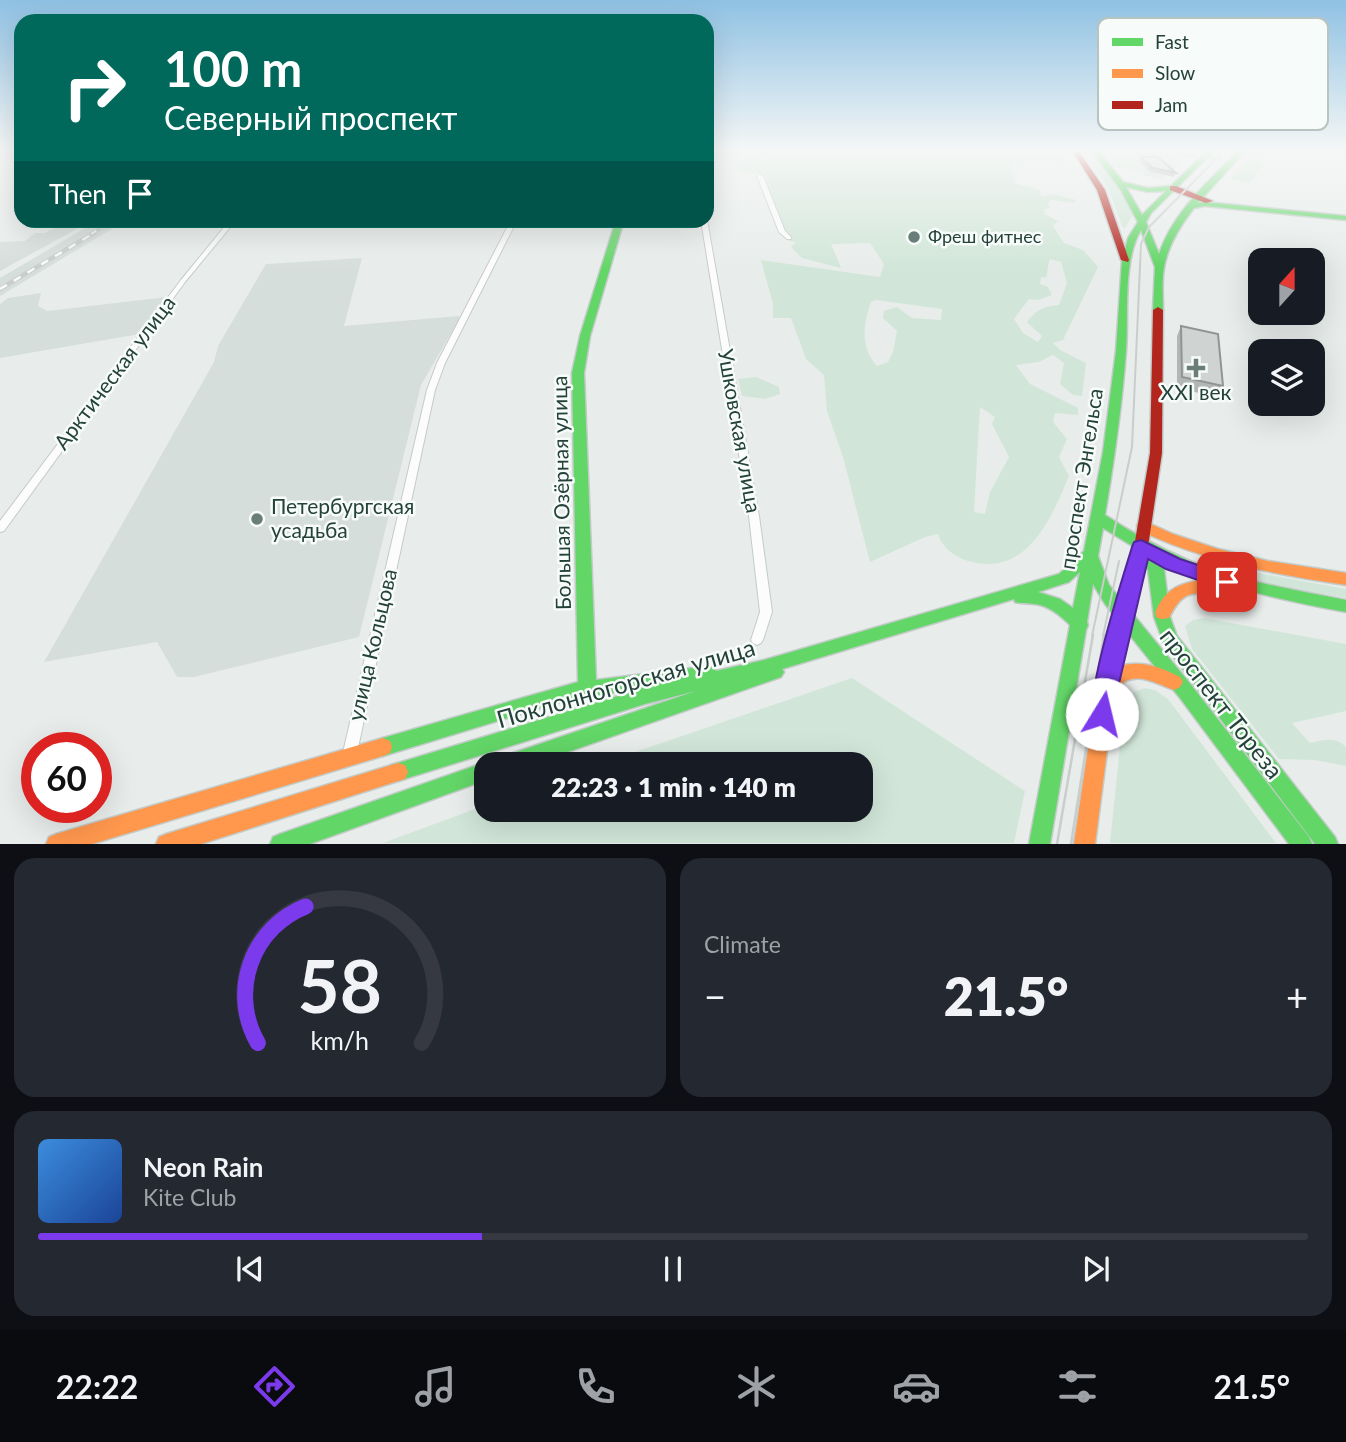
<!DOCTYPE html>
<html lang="en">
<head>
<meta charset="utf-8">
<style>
  :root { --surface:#171b24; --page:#242831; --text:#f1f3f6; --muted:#9ea1a6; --line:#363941; --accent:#7c3aed }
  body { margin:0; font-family:Lato,sans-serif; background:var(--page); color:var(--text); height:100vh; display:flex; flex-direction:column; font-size:26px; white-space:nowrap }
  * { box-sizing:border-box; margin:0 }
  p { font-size:23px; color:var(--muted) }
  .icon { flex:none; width:38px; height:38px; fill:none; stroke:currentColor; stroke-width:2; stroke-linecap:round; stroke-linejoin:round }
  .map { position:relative; height:844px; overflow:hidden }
  .drawer { display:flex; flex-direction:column; gap:14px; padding:14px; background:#0d0f14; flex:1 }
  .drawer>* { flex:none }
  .top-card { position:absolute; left:14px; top:14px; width:700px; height:214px; border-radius:21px; box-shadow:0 7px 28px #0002; background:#00695c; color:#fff; overflow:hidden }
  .needle { width:46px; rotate:21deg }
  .fabs { position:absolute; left:1248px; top:248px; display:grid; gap:14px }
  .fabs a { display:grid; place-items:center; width:77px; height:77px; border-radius:14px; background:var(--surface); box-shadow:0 7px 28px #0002; font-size:35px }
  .speed { position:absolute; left:21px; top:732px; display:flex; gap:14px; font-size:35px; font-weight:700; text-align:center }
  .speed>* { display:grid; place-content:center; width:91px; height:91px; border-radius:50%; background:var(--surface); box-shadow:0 7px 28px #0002; line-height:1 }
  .speed .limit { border:10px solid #d22; background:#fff; color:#111 }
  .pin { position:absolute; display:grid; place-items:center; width:60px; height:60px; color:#fff; margin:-30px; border-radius:14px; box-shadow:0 4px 10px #0006 }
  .me { position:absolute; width:77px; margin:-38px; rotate:9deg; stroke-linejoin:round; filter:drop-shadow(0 0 5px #0008) }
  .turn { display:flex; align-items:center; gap:24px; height:147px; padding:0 35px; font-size:32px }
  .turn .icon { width:91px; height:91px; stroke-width:2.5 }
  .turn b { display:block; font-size:49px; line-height:60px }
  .then { display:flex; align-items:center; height:66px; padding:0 35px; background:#0003; gap:14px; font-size:26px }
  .big { font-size:52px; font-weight:800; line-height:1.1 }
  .drawer .widget { flex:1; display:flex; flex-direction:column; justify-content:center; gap:10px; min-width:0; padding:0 24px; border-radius:21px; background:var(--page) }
  .drawer .dial { align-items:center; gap:0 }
  .dial svg { height:182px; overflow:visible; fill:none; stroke:var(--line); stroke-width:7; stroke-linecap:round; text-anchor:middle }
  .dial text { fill:var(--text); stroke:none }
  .song { display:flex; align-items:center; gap:21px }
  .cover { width:84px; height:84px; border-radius:10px; background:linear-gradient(135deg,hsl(210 70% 55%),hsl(220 70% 35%)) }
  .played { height:7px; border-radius:4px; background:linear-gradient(90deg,var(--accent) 35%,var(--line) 35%) }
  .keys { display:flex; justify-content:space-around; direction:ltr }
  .heat { display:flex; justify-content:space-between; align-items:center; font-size:38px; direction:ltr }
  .drawer .tiles { flex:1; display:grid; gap:14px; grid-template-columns:1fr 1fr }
  .widget:last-child { grid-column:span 2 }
  .trip { position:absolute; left:474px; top:752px; width:399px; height:70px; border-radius:21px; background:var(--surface); box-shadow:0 7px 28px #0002; font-weight:800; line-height:70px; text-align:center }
  .tabs { display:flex; height:112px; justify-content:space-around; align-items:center; background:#090b0e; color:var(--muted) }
  .tabs .icon { width:49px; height:49px }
  .tabs .active { color:var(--accent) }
  .tabs b { font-size:32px; color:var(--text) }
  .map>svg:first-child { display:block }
  .built { fill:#d6dedb }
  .green { fill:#d1e6d8; fill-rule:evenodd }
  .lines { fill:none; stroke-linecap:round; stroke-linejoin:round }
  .street-casing { stroke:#c5cac8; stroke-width:2 }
  .fast-casing { stroke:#c3cbc8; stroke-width:3 }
  .slow-casing { stroke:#c3cbc8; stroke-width:3 }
  .jam-casing { stroke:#c3cbc8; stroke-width:3 }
  .street { fill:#fcfcfc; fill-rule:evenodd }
  .fast { fill:#63d668; fill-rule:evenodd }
  .slow { fill:#ff974d; fill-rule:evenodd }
  .jam { fill:#b3261e; fill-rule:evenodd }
  .tram-far1 { stroke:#c9cdcc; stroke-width:2 }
  .tram { stroke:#c9cdcc; stroke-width:2.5 }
  .rail-far1-casing { stroke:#c9cdcc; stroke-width:3.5 }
  .rail-casing { stroke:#c9cdcc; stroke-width:4.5 }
  .rail-far1 { stroke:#f7fbf9; stroke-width:2; stroke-dasharray:6; stroke-linecap:butt }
  .rail { stroke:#f7fbf9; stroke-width:2.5; stroke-dasharray:8; stroke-linecap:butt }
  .wall { fill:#b2b6b5 }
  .building { fill:#cfd4d2; stroke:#919493; stroke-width:2 }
  .route { fill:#7c3aed; stroke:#51269a; stroke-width:2 }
  .poi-dot { fill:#697e78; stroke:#f7fbf9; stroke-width:2.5 }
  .labels { text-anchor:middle; stroke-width:5; stroke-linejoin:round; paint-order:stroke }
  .far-poi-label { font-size:18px; fill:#24423a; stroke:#f7fbf9; text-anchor:start }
  .street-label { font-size:21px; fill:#24423a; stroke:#f7fbf9 }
  .poi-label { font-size:21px; fill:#24423a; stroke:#f7fbf9 }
  .near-street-label { font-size:24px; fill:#24423a; stroke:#f7fbf9 }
  .key { fill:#f7fbf9; stroke:#b8c4c0; stroke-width:2 }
  .key-label { font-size:19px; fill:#24423a }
</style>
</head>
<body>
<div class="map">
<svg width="1346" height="844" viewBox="0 0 1346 844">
  <rect width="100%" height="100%" fill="#e8edeb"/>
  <g class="built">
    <polygon points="1112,150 1192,150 1179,161 1181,162 1171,173 1160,179 1145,176 1142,168 1128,154"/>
    <polygon points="99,220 125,221 0,296 0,278"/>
    <polygon points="86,221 73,231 0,271 0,242 25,241 35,233 45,233 65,222"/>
    <polygon points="362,258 344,326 458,316 460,318 421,385 359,637 194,677 177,677 157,642 44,662 214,362 218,346 266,264"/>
    <polygon points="41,293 38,306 47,311 167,297 140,334 0,358 0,304 8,298"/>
  </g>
  <g class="green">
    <path d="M712,150H1054L1067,163L1024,160V164L1010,166L1015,183L1040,190L1041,197L1054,194L1076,200L1073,203L1051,200L1048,204L1050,208L1044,209L1045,214L1058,221L1053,226L1064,243L1083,250L1098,267L1063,340L1053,343L1060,350L1086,363L1082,396L1073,395L1060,384L1064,363L1053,355L1039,362L1016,365L1030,384L1078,408V415L1055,413L1053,422L1067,439L1059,457L1069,476C1051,520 1026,578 968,561C955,557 942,548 938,534L925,537L870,562L843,457L827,411L824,375L806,359L791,318H773V304L761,260L880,277L884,264L870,243L831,244L841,268L802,258L791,247L796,242L789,241L779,233L756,175L762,174L737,171L743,157L750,154L741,151L707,155ZM1050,259L1061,262L1067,283L1059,305C1044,306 1036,310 1027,322L1042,336L1038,342L1023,333L1014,319L1029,299L1038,300L1052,295L1048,287L1040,284L1041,277L1046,278C1048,272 1047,266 1050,259ZM876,300L942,309L941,320L912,318L897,307L884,311L883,318L897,331L893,352L888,362L877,366C860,347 863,325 871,302ZM980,407L995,417L992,424L1009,457L990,492L985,514L974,512Z"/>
    <polygon points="1082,150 1088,150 1121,189 1133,214 1125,228 1123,227 1108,188"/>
    <polygon points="1101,150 1128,154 1145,173 1118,168"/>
    <polygon points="1259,158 1267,160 1249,183 1230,179 1248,160"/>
    <polygon points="756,377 779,387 780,394 765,399 742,396 738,379"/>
    <polygon points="1248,571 1346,589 1346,598 1251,581"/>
    <path d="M1204,618L1346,644V711L1292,723L1310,743C1324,740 1335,736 1346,747V766L1315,760L1279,759L1192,649L1185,626L1193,620Z"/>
    <polygon points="852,678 1025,791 1014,843 383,843 486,805 486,810 861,810 861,765 597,765"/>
    <polygon points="1145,688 1155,690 1168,699 1276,843 1110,843 1124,708 1128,694"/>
  </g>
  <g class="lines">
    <defs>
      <g id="street">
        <polygon points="1265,150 1274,150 1236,159 1234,158"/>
        <polygon points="760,174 763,176 785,231 791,237 791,239 787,239 779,232 757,176"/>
        <polygon points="230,220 236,220 185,282 4,531 0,532 0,521 181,280"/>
        <polygon points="511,220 517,220 445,363 435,390 356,757 354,762 349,763 344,762 342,757 427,390 437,363"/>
        <polygon points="701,220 707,220 759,516 772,612 763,640 761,643 757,645 753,643 751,640 760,612 749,516"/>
      </g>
      <g id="fast">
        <polygon points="0,150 8,150 0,153"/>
        <path d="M1091,150H1098L1123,182L1148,188L1171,186L1208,150H1215L1151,213L1146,222L1159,254C1173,212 1209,181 1239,150H1246L1198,203L1205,202L1346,216V220L1205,206L1194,208C1179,227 1165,250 1163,275C1162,287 1163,298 1163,310L1158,313L1153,310L1155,267L1141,230C1122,261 1129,315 1126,351C1122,406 1114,461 1105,515C1132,533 1160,548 1190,561C1240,581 1294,590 1346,600V612C1281,600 1218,586 1157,559L1164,569L1170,617L1177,636L1335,837L1338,844H1315L1164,644L1154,617L1148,570L1134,547L1103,528L1098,556L1109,585L1192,686L1309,837L1312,844H1289L1180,698L1105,604L1093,584L1087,622L1088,625L1086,630L1050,844H1029L1070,625C1060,615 1048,605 1034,604C1027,603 1022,604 1015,602L1014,599L782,669L784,672L781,677L531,765H494L497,759L504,756L696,691L645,704L398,781L391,779L388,772L391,765L398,763L641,689L570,699L383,756L376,753L374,747L376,741L383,738L578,682L572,373L580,336L616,220H624L590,336L584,373L596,680L708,666L714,668L716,671L764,660L1059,574L1084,551L1103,452L1116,351L1122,261L1128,238L1138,222L1121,190ZM1126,187L1148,192L1166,191L1142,215ZM1080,572L1073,608L1060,599L1038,592L1069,582Z"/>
        <polygon points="486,762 493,765 486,765 486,780 310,844 270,844 273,837 280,834"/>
      </g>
      <g id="slow">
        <path d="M1144,521L1173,534L1218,549L1268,561L1346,573V585C1274,574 1205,562 1139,530L1137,526L1139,522Z"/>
        <path d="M1196,581L1231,583L1233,587L1231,591C1200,601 1188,579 1169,618L1163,619L1157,618L1155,613C1163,593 1174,585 1196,581Z"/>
        <path d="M1130,586L1136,588L1138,592L1120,666C1142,660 1160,667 1180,677L1183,682L1180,687L1174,690C1152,682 1135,669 1115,689L1095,844H1074L1097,688L1122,592L1124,588Z"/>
        <polygon points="383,738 390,741 392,747 390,753 383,756 92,844 46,844 49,837 56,834"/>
        <polygon points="398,763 405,765 408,772 405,779 398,781 201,844 156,844 159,837 166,834"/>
      </g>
      <g id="jam">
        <polygon points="1072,150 1078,150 1105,190 1129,260 1128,262 1121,260 1097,190"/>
        <polygon points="1170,186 1176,186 1213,201 1206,203 1170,190"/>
        <polygon points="1158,307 1163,310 1162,453 1148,547 1138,592 1136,596 1130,598 1124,596 1122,592 1134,547 1150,453 1153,310"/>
      </g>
    </defs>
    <use href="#street" class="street-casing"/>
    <use href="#fast" class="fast-casing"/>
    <use href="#slow" class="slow-casing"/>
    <use href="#jam" class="jam-casing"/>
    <use href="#street" class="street"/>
    <use href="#fast" class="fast"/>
    <use href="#slow" class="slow"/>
    <use href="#jam" class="jam"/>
    <g class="tram-far1">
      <polyline points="1159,150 1199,158 1221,158"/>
      <polyline points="1092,636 1132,447 1141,244 1149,227 1225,150"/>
      <polyline points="1103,636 1119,561"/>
    </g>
    <g class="tram">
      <polyline points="1057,844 1093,635"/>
      <polyline points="1071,844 1104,635"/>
    </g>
    <defs>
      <polyline id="rail-far1" points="91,234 115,220"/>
      <polyline id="rail" points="0,289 94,233"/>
    </defs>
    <use href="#rail-far1" class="rail-far1-casing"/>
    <use href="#rail" class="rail-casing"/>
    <use href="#rail-far1" class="rail-far1"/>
    <use href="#rail" class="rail"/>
  </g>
  <g class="wall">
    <polygon points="1141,157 1176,173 1174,177 1151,172 1139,161"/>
    <polygon points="1181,326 1223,386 1217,397 1177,388 1177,336"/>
  </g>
  <g class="building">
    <polygon points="1141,157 1158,157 1176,173 1153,168"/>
    <polygon points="1181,326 1218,334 1223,386 1182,377"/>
  </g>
  <linearGradient id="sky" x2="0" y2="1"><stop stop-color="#8fc1e3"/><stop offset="0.56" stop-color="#f5f7f6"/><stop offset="1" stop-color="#f5f7f6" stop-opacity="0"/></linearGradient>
  <rect width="1346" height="268" fill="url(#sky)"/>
  <path class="route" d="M1141,540L1180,559L1234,577L1237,582L1234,588L1227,590L1166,569L1148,559L1110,722L1102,725L1094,722C1083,700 1123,577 1132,547L1134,542Z"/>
  <g class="poi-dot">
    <circle cx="914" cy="237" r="7"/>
    <path d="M1192.5 357.5h7v7h7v7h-7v7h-7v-7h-7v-7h7z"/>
    <circle cx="257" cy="519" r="7"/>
  </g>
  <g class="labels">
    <g class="far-poi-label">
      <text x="928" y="243">Фреш фитнес</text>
    </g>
    <g class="street-label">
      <text transform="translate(115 373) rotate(-53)" y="7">Арктическая улица</text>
      <text transform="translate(739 431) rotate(80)" y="7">Ушковская улица</text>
      <text transform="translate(1082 479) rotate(-81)" y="7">проспект Энгельса</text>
      <text transform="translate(562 493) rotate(-91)" y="7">Большая Озёрная улица</text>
      <text transform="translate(373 645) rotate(-77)" y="7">улица Кольцова</text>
    </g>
    <g class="poi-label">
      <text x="1196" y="400">XXI век</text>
      <text x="271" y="514" text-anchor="start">Петербургская<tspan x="271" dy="24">усадьба</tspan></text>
    </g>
    <g class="near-street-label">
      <text transform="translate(626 684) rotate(-16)" y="8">Поклонногорская улица</text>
      <text transform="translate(1221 704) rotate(52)" y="8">проспект Тореза</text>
    </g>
  </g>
  <rect x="1098" y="18" width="230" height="112" rx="10" class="key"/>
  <rect x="1112" y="38" width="31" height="8" fill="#63d668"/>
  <rect x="1112" y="69" width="31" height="9" fill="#ff974d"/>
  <rect x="1112" y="101" width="31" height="8" fill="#b3261e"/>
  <g class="key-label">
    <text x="1155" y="49">Fast</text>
    <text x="1155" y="80">Slow</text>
    <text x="1155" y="112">Jam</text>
  </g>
</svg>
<div class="fabs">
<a><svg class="needle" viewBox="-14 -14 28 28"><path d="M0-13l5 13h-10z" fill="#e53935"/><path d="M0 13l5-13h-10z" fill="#9ea1a6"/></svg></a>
<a><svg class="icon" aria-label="layers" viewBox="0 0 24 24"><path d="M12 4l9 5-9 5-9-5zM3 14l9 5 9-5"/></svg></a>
</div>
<div class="speed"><div class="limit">60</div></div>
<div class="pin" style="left:1227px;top:582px;background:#d93025"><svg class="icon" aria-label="arrive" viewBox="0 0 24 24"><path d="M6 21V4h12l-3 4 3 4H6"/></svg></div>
<svg class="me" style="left:1102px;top:714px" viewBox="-20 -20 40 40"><circle r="19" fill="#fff"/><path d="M0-13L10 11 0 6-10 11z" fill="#7c3aed"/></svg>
<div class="trip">22:23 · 1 min · 140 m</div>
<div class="top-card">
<div class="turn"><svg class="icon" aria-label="right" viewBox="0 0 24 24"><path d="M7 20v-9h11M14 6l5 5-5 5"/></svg><div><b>100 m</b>Северный проспект</div></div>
<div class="then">Then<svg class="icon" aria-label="arrive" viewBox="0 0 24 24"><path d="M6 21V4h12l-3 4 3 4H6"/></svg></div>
</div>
</div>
<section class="drawer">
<div class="tiles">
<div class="widget dial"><svg viewBox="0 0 100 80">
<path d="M14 69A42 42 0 1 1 86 69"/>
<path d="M14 69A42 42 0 0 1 35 9" stroke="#7c3aed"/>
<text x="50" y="56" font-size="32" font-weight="700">58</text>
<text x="50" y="72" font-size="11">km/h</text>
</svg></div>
<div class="widget"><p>Climate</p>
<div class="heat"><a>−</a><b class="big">21.5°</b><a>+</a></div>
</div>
<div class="widget">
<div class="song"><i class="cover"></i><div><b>Neon Rain</b><p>Kite Club</p></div></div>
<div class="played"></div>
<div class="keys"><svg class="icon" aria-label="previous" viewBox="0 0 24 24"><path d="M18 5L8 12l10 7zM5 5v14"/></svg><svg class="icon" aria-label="pause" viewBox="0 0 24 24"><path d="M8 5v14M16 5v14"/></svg><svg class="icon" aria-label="next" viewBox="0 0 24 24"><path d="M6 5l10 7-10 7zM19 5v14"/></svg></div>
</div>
</div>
</section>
<nav class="tabs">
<b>22:22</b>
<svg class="icon active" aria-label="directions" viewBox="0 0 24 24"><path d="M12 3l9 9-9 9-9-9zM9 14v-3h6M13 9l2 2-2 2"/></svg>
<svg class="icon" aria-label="music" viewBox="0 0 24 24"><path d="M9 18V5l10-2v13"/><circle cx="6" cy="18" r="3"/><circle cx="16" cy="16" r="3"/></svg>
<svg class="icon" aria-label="phone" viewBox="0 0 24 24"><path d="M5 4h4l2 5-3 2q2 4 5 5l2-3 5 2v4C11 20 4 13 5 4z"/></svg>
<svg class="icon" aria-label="climate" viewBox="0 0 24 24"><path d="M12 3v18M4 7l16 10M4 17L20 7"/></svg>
<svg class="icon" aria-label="car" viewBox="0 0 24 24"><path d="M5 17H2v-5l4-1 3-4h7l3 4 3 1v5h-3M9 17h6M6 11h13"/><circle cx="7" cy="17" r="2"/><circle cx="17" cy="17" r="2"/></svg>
<svg class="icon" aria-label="filters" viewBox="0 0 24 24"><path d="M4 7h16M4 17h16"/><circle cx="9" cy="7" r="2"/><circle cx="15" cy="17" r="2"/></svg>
<b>21.5°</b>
</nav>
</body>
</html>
